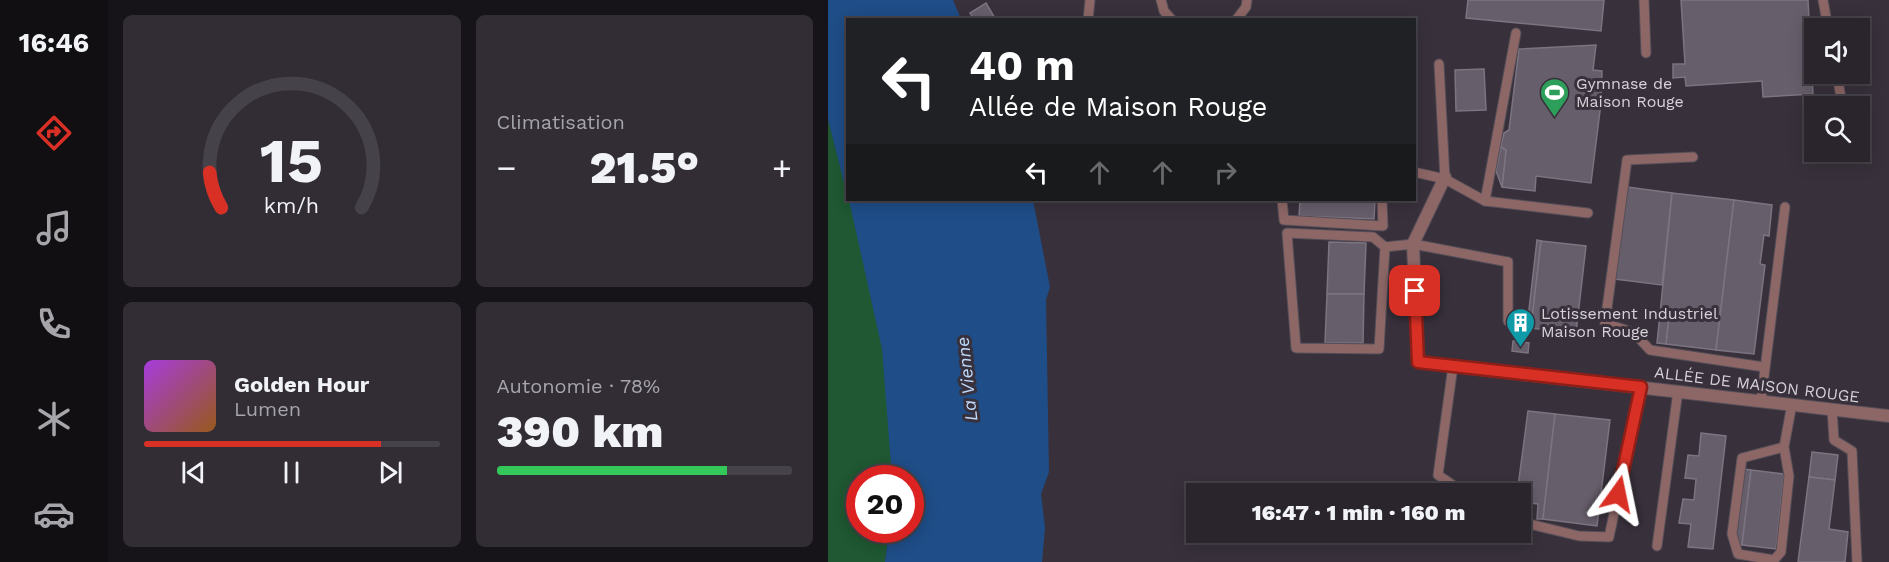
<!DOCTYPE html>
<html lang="fr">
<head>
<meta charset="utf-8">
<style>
  :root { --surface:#2a252d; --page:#322d35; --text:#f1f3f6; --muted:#a5a5aa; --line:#464249; --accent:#d93025 }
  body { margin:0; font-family:"Work Sans",sans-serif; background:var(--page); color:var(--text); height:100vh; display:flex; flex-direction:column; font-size:22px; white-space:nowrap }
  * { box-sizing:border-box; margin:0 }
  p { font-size:20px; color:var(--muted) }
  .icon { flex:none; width:33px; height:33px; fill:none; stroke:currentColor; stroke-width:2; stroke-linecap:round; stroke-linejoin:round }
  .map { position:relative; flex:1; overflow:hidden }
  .panel { display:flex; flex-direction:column; gap:15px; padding:15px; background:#171419; width:720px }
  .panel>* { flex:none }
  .banner { position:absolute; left:18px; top:18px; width:570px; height:183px; border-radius:0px; box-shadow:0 3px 15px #0003,0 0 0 2px var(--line); background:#202124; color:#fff; overflow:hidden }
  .controls { position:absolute; left:976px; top:18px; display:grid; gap:12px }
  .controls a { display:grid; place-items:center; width:66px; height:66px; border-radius:0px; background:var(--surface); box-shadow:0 3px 15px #0003,0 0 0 2px var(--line); font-size:30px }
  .speed { position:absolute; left:18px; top:465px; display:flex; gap:12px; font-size:30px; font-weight:700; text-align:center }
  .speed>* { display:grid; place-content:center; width:78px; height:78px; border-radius:50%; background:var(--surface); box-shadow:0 3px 15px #0003,0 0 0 2px var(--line); line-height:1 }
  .speed .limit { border:9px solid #d22; background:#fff; color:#111 }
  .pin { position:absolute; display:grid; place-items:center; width:51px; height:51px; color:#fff; margin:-26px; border-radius:12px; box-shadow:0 3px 9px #0006 }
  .me { position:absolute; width:66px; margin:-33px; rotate:12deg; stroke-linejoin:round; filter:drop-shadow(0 0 4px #0008) }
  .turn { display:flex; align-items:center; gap:21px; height:126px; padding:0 24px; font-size:27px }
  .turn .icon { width:78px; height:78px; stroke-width:2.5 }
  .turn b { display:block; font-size:42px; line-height:51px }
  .lanes { display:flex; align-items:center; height:57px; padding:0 24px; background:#0003; justify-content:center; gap:30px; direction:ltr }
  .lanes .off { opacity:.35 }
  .big { font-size:45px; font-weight:800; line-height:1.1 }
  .panel .tile { flex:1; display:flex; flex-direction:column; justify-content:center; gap:9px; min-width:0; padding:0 21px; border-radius:9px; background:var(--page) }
  .panel .dial { align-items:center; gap:0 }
  .dial svg { height:156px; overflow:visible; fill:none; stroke:var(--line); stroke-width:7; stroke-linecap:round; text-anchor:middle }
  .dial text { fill:var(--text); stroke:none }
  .song { display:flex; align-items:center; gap:18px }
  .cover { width:72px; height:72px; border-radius:9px; background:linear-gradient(135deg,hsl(280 70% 55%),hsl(30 70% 35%)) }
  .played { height:6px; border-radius:3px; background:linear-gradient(90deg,var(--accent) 80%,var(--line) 80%) }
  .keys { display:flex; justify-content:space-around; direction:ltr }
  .heat { display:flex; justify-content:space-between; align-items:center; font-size:33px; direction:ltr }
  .charge { height:9px; border-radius:4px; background:linear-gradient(90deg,#34c759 78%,var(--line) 0) }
  .panel .tiles { flex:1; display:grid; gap:15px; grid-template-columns:repeat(2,1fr) }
  .trip { position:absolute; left:358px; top:483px; width:345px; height:60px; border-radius:0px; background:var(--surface); box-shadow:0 3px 15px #0003,0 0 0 2px var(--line); font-weight:800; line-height:60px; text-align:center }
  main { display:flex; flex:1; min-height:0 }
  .menu { display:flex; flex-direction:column; width:108px; justify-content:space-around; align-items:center; background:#110f12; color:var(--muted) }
  .menu .icon { width:42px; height:42px }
  .menu .current { color:var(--accent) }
  .menu b { font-size:27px; color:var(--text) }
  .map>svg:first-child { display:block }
  .green { fill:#1f5832 }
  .water { fill:#1f4d87 }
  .building { fill:#675e6b; stroke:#7c7481; stroke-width:1.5 }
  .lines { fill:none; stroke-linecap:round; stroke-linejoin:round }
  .service-casing { stroke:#554e58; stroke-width:11 }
  .minor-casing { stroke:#554e58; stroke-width:14 }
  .service { stroke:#8d6766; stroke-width:9 }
  .minor { stroke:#8d6766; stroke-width:12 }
  .route-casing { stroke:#8d1f18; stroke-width:15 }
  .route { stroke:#d93025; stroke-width:10 }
  .labels { text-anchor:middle; stroke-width:6; stroke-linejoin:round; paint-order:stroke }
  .poi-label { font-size:16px; fill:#d7d2d9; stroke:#38313c; text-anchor:start }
  .street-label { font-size:16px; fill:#d7d2d9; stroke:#38313c }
  .water-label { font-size:18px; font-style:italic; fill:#bfd9fb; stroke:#38313c }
</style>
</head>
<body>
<main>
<nav class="menu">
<b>16:46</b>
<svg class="icon current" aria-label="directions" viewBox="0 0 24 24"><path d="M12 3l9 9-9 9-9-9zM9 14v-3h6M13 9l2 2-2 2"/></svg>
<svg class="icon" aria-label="music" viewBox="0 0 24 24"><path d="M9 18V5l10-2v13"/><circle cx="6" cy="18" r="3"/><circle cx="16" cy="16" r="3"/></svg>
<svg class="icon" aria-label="phone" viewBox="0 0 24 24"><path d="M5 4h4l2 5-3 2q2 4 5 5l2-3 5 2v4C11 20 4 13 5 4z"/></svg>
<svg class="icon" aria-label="climate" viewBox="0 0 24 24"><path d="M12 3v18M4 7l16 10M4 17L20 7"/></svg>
<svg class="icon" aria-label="car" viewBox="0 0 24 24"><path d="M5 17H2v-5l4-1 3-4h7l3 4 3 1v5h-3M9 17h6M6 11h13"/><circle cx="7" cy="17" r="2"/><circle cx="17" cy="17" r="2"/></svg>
</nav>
<section class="panel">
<div class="tiles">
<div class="tile dial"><svg viewBox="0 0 100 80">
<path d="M14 69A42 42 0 1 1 86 69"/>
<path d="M14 69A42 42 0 0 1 8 51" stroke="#d93025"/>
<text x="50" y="56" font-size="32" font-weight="700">15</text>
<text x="50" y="72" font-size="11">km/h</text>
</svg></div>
<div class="tile"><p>Climatisation</p>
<div class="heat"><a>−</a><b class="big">21.5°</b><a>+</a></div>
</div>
<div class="tile">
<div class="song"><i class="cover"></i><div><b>Golden Hour</b><p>Lumen</p></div></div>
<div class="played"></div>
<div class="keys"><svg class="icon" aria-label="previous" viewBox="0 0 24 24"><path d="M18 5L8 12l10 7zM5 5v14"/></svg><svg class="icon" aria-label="pause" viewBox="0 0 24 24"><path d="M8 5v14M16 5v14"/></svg><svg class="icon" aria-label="next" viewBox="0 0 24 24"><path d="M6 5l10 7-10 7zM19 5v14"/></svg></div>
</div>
<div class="tile"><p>Autonomie · 78%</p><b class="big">390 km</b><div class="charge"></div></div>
</div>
</section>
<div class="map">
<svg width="1061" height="562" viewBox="0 0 1061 562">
  <rect width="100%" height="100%" fill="#38313c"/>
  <polygon class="green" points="0,119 12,164 19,173 20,200 41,200 46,206 67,478 32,478 32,530 61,530 57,562 0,562"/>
  <g class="water">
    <polygon points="0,0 125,0 133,19 20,20 19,195 0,119"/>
    <polygon points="21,200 205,200 222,287 218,300 221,472 213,494 217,528 214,562 57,562 61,530 82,530 82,478 64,478 54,349"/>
  </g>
  <g class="building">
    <polygon points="640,0 776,0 773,31 638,18"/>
    <polygon points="853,0 980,0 985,94 935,97 934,81 858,86 857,77 845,78 845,64 857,64"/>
    <polygon points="158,3 168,20 146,20 142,13"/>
    <polygon points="768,45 765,70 774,71 773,103 763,183 708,176 707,191 674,187 678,150 674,148 673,145 676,133 681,130 691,49"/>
    <polygon points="656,69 658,110 628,111 627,70"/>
    <polygon points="673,145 674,148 678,150 674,187 668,171"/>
    <polygon points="799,187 844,193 834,285 787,279"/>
    <polygon points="844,193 906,200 888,350 838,344 841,315 832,314"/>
    <polygon points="472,200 547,200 546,219 471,216"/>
    <polygon points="906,200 944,205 941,236 936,235 932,264 937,265 926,354 888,350"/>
    <polygon points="709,240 713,241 703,328 699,327"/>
    <polygon points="713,241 758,246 748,333 703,328"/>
    <polygon points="501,242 538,243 536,294 499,294"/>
    <polygon points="499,294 536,294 535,343 497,343"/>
    <polygon points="832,314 841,315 838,344 829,343"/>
    <polygon points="685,341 701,343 700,353 684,351"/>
    <polygon points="700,411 727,414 715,519 709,519 710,504 693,502 693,494 689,494"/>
    <polygon points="727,414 782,420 769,526 715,519"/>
    <polygon points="873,433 898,436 885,549 860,547 863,524 851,523 855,499 866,500 868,479 857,478 860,455 871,456"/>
    <polygon points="984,452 1010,455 1007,480 981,477"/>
    <polygon points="916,469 923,470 914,545 907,544"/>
    <polygon points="923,470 956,474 948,549 914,545"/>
    <polygon points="981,477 1007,480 1001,529 1020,532 1017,562 970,562"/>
  </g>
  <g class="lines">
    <defs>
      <g id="service">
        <polyline points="333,0 336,11 344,20"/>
        <polyline points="816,0 818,53"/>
        <polyline points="995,0 1000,28"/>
        <polyline points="260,20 262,0"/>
        <polyline points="408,20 418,7 419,0"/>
        <polyline points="611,64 617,179"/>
        <polyline points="1009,74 1014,104"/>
        <polyline points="865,157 799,160 777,323 806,333 822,350 936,367"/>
        <polyline points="586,172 617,179 657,201 760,213"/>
        <polyline points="454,200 456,220 555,226 554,200"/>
        <polyline points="657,201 688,33"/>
        <polyline points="557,247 545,237 459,233 468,348 551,349 557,247 585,244 680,262 680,321"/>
        <polyline points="625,366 610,475 638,494"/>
        <polyline points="933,401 957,207"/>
        <polyline points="1004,409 1006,440 1024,451 1029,562"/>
        <polyline points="956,447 914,458 904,534 910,554 946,560 953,552 961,476 956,447 964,404"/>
        <polyline points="693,522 751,536 781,537 813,387"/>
        <polyline points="829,546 850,391"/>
      </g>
      <polyline id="minor" points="617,177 585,244 590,362 1061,416"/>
    </defs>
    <use href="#service" class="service-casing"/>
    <use href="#minor" class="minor-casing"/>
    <use href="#service" class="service"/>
    <use href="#minor" class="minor"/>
  </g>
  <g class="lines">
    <defs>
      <polyline id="route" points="587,291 590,362 813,387 790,494"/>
    </defs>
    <use href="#route" class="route-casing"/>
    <use href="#route" class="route"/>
  </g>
  <defs>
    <symbol id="stadium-pin" viewBox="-11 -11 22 30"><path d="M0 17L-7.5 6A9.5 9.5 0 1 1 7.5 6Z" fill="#2e9e5b" stroke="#38313c"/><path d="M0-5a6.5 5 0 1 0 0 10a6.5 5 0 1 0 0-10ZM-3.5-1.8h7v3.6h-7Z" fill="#fff"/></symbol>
    <symbol id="building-pin" viewBox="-11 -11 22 30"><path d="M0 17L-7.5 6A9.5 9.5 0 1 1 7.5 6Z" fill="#0f9aa8" stroke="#38313c"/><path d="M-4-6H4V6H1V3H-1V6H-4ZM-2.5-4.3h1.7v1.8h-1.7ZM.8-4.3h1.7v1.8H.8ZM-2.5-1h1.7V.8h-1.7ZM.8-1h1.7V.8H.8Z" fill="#fff"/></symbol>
  </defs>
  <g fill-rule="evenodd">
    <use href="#stadium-pin" x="710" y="76" width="33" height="45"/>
    <use href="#building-pin" x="676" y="306" width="33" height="45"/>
  </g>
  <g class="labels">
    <g class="poi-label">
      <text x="748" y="89">Gymnase de<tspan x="748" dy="18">Maison Rouge</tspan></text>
      <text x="713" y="319">Lotissement Industriel<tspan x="713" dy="18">Maison Rouge</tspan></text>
    </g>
    <g class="street-label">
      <text transform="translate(929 384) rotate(7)" y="6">ALLÉE DE MAISON ROUGE</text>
    </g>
    <g class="water-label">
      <text transform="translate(139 379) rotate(-96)" y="6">La Vienne</text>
    </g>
  </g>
</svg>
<div class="controls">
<a><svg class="icon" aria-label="sound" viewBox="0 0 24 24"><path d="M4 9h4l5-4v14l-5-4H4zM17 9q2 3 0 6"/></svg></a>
<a><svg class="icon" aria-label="search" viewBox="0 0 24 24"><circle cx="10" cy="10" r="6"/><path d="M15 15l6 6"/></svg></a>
</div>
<div class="speed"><div class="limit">20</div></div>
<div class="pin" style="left:587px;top:291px;background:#d93025"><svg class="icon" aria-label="arrive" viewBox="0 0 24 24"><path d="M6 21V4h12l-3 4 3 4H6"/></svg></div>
<svg class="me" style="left:790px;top:494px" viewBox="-20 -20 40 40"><path d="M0-17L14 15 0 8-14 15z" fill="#d93025" stroke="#fff" stroke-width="4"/></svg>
<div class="trip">16:47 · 1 min · 160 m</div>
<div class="banner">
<div class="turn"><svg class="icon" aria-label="left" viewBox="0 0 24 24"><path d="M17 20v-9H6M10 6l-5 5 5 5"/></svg><div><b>40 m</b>Allée de Maison Rouge</div></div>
<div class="lanes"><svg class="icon" aria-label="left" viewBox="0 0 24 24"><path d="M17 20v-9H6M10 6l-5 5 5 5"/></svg><svg class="icon off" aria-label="ahead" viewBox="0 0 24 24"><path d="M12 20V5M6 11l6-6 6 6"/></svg><svg class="icon off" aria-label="ahead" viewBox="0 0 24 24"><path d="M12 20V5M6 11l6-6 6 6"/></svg><svg class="icon off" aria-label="right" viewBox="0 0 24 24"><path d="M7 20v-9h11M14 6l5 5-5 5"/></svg></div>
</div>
</div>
</main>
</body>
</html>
